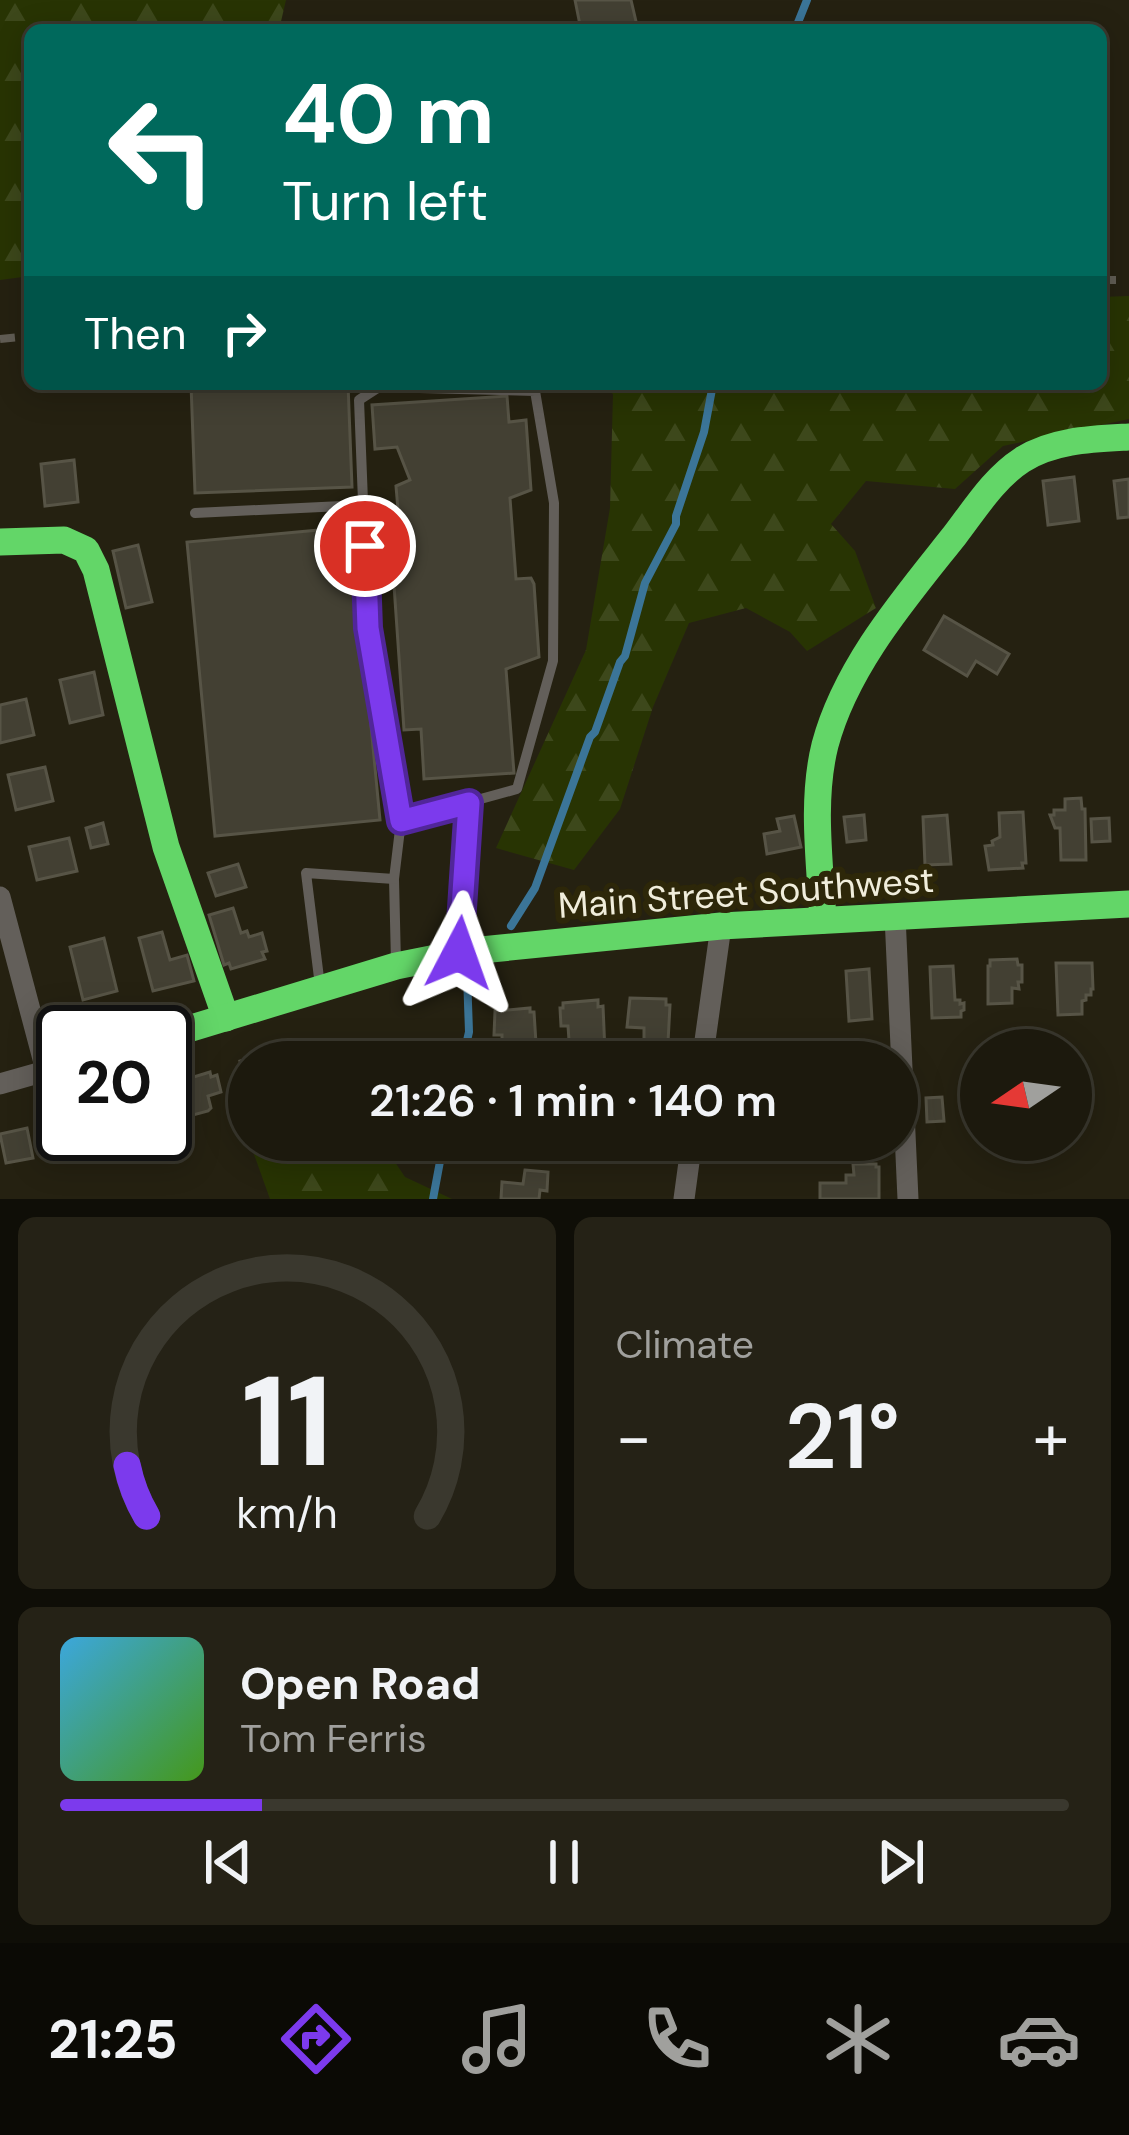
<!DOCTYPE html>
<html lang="en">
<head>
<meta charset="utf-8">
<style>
  :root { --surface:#1c190d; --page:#252216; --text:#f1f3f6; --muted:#a0a09d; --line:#3a382e; --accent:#7c3aed }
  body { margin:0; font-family:"DM Sans",sans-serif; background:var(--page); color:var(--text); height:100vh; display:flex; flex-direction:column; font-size:45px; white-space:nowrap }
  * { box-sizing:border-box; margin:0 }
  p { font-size:39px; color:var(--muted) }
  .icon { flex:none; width:66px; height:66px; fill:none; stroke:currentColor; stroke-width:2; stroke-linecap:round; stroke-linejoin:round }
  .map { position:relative; height:1199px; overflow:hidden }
  .drawer { display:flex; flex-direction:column; gap:18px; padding:18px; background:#0f0e07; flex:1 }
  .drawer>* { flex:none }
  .top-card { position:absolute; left:24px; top:24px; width:1083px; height:366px; border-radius:18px; box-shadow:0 6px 30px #0003,0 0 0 3px var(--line); background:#00695c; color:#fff; overflow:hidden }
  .needle { width:78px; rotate:257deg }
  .tools { position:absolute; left:960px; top:1029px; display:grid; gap:24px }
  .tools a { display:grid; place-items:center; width:132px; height:132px; border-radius:50%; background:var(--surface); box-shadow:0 6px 30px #0003,0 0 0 3px var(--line); font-size:60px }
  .speed { position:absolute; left:36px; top:1005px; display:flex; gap:24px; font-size:60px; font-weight:700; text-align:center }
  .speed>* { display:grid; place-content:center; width:156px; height:156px; border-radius:50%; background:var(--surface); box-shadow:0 6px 30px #0003,0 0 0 3px var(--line); line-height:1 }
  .speed .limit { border:6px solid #111; border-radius:18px; background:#fff; color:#111 }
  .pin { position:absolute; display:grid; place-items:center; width:102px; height:102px; color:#fff; margin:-51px; border:6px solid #fff; border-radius:50%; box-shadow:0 3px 12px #0007 }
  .me { position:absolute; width:132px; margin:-66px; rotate:4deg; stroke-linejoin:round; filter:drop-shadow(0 0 9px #0008) }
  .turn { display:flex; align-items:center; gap:42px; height:252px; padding:0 60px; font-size:54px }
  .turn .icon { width:156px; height:156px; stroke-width:2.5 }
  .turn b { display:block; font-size:84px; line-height:102px }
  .then { display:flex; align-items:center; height:114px; padding:0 60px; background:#0003; gap:24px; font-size:45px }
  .big { font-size:90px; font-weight:600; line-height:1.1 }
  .drawer .widget { flex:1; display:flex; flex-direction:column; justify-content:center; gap:18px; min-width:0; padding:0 42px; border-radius:18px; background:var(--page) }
  .drawer .dial { align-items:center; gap:0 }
  .dial svg { height:312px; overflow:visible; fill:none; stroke:var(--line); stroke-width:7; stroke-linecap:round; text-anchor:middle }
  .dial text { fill:var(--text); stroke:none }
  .song { display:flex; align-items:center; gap:36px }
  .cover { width:144px; height:144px; border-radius:18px; background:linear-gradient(135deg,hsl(200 70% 55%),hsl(100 70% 35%)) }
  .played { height:12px; border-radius:6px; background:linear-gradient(90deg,var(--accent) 20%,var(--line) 20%) }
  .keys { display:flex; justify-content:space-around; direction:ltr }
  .heat { display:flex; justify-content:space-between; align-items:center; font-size:66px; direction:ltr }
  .drawer .tiles { flex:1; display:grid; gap:18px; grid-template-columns:1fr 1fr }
  .widget:last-child { grid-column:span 2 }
  .trip { position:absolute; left:228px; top:1041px; width:690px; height:120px; border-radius:60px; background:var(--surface); box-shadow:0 6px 30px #0003,0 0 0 3px var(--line); font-weight:600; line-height:120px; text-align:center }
  .menu { display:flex; height:192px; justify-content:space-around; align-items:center; background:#0b0a05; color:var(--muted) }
  .menu .icon { width:84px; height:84px }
  .menu .on { color:var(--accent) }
  .menu b { font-size:54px; color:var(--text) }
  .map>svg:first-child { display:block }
  .forest { fill:url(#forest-firs) }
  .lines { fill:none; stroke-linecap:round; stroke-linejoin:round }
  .stream { stroke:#3b7598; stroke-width:8 }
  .building { fill:#434033; stroke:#575446; stroke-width:3 }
  .lane { stroke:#635f5a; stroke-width:10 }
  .street { stroke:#635f5a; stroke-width:21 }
  .fast { stroke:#63d668; stroke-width:27 }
  .rail { stroke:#615d54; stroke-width:8; stroke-dasharray:15 15; stroke-linecap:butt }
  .route-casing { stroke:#51269a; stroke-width:30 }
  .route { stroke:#7c3aed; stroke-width:21 }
  .labels { text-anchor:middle; stroke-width:12; stroke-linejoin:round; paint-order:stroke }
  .street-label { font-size:36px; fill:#f0eddb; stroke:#2d2709 }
</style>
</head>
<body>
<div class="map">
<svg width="1129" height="1199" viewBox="0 0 1129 1199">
  <defs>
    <pattern id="forest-firs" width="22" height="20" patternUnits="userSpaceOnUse" patternTransform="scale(3)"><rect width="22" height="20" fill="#283403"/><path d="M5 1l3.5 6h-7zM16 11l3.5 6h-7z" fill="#3d481b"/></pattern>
  </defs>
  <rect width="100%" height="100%" fill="#252111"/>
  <g class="forest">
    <polygon points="0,0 286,0 279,30 30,30 30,276 0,280"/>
    <polygon points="1129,296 1129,419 1003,446 955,489 866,481 831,524 855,551 876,608 807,651 790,632 746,608 689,623 653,707 620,809 574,870 496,848 586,650 610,508 613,394 597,384 1101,384 1101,297"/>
    <polygon points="246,1132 249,1132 249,1140 380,1140 405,1177 452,1199 270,1199"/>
  </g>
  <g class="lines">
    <g class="stream">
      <polyline points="795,30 807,0"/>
      <polyline points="511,926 535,888 590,737 595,732 620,662 625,656 645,583 676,524 676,516 704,432 713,384"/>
      <polyline points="462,1062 469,1032 467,974"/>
      <polyline points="433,1199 444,1140"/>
    </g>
  </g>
  <g class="building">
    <polygon points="575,0 631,0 638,30 581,30"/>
    <polygon points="191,384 348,384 352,487 195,493"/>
    <polygon points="507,396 509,422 526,420 531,490 510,498 516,579 531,578 534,584 539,657 506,669 514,773 424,779 421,729 404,730 389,513 398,510 396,486 410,480 397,447 375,449 372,405"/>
    <polygon points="74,460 78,502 45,506 41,464"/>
    <polygon points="1074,477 1079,521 1048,525 1043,481"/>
    <polygon points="1129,479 1129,517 1118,518 1114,481"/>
    <polygon points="352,527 380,820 215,836 187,542"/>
    <polygon points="138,545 152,602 126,608 113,551"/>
    <polygon points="944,616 1009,654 997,674 976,661 967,676 924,650"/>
    <polygon points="94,672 103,715 70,723 60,680"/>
    <polygon points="26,699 34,735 0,743 0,705"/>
    <polygon points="45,767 53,801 16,810 8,775"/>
    <polygon points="1081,798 1082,809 1085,809 1086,860 1061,860 1060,828 1055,828 1050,815 1054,815 1054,810 1065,810 1065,799"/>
    <polygon points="1023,812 1026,863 1022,863 1023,868 989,870 985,846 993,845 992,841 1000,837 999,813"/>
    <polygon points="864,815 866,840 847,842 844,817"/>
    <polygon points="947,815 951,864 925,865 923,817"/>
    <polygon points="794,816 801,847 767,854 764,834 780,831 777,819"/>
    <polygon points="1109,818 1110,841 1092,842 1091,819"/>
    <polygon points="103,823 108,844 91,848 86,828"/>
    <polygon points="69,838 77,871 37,880 29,847"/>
    <polygon points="238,864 246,887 216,896 208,873"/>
    <polygon points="233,908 241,933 247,931 249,937 262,933 267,951 262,952 265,959 231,969 229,963 224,965 209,915"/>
    <polygon points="162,932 170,960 187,955 194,981 153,991 139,938"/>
    <polygon points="104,938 117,991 83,1000 70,947"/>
    <polygon points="1017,959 1018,965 1022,965 1022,982 1018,982 1019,989 1012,988 1012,1003 988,1004 988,966 990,966 990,960"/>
    <polygon points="1056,963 1092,963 1093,989 1091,989 1091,995 1086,995 1086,1000 1082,1001 1082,1014 1058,1015"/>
    <polygon points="953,966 955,1000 960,1000 960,1004 964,1003 964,1010 961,1011 961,1017 932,1018 930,967"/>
    <polygon points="869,969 872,1019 849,1021 846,971"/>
    <polygon points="630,998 666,999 666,1005 670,1005 667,1061 652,1060 652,1051 644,1051 644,1028 627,1027"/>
    <polygon points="598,1000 598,1007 603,1006 605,1052 602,1053 601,1061 577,1062 574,1061 573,1054 570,1055 568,1026 561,1026 560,1008 563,1008 563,1003"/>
    <polygon points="530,1008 530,1012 534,1012 537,1059 513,1061 512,1041 502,1042 502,1035 494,1035 495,1011"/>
    <polygon points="333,1041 334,1047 339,1046 344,1062 307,1062 305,1054 310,1053 309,1047"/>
    <rect x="827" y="1044" width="25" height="15"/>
    <polygon points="270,1053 272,1062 249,1062 249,1096 240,1061"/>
    <polygon points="210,1072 211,1077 217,1075 221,1092 208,1096 211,1108 208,1111 193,1115 182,1085 188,1083 187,1079"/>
    <polygon points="942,1097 944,1121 927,1122 926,1098"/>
    <polygon points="63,1106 63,1134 96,1134 98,1143 66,1150 57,1108"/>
    <polygon points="27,1128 33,1158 6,1163 0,1134"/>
    <polygon points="853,1164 876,1164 876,1167 879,1167 879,1199 820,1199 820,1183 846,1183 846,1175 854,1175"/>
    <polygon points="525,1170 548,1172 547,1191 540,1190 539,1199 501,1199 502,1182 523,1184"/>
  </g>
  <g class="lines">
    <g class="lane">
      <polyline points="195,513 363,505"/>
      <polyline points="394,879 396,963"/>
      <polyline points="459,950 469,803"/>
      <polyline points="320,986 306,873 394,879 401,821 368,628 359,400 379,387 535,391 554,503 553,661 517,789 401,821"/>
    </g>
    <g class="street">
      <polyline points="0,897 46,1070"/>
      <polyline points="895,916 908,1199"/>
      <polyline points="702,1062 721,926"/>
      <polyline points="0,1084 63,1066"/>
      <polyline points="684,1199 692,1140"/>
    </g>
    <g class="fast">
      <polyline points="0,542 64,540 86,550 96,570 166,847 226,1018"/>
      <path d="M823,920C820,863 811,801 825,745C846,666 905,598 955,535C975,509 994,478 1022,460C1053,440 1093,439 1129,437"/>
      <polyline points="165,1036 396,966 471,951 721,926 1129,904"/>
    </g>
    <g class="rail">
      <polyline points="1101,280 1129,280"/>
      <polyline points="0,339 30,336"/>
    </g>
  </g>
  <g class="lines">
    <defs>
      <polyline id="route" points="365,546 368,628 401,821 469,803 459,953"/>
    </defs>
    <use href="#route" class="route-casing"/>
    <use href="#route" class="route"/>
  </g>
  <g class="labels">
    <g class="street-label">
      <text transform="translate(746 892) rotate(-4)" y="13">Main Street Southwest</text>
    </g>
  </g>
</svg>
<div class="tools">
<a><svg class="needle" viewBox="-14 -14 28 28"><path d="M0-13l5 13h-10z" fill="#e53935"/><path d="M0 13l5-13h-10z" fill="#a0a09d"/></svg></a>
</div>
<div class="speed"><div class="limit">20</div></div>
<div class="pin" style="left:365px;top:546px;background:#d93025"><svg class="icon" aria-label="arrive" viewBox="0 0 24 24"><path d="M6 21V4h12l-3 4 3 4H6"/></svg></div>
<svg class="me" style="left:459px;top:953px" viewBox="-20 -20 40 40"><path d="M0-17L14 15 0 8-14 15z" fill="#7c3aed" stroke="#fff" stroke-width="4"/></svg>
<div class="trip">21:26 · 1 min · 140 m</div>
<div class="top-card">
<div class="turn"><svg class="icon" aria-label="left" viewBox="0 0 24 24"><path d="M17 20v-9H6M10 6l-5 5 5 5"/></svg><div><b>40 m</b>Turn left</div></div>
<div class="then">Then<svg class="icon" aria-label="right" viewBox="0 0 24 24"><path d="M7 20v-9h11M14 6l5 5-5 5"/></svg></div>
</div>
</div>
<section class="drawer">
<div class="tiles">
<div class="widget dial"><svg viewBox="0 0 100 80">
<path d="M14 69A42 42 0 1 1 86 69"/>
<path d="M14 69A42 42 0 0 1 9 56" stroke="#7c3aed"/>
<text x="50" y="56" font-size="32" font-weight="700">11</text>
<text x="50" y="72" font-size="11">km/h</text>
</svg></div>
<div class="widget"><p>Climate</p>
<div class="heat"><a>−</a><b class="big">21°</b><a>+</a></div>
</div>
<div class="widget">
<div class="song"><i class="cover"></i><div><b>Open Road</b><p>Tom Ferris</p></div></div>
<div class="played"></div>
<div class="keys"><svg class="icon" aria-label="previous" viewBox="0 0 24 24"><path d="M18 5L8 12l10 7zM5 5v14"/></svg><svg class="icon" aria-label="pause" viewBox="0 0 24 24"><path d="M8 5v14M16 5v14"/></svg><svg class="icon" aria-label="next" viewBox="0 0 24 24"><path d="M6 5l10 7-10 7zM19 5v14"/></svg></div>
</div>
</div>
</section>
<nav class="menu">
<b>21:25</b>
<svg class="icon on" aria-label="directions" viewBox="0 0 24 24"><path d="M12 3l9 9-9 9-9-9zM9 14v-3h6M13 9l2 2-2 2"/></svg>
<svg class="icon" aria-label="music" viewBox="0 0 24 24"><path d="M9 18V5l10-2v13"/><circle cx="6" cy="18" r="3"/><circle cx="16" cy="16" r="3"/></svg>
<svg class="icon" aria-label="phone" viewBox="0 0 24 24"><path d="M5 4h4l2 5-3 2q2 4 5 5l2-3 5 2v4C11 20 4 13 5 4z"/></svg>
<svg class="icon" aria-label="climate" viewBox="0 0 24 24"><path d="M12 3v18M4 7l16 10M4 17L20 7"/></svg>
<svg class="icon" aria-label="car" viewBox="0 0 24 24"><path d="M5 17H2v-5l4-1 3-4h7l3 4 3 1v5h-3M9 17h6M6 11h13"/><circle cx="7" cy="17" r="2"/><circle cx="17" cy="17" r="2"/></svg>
</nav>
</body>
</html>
